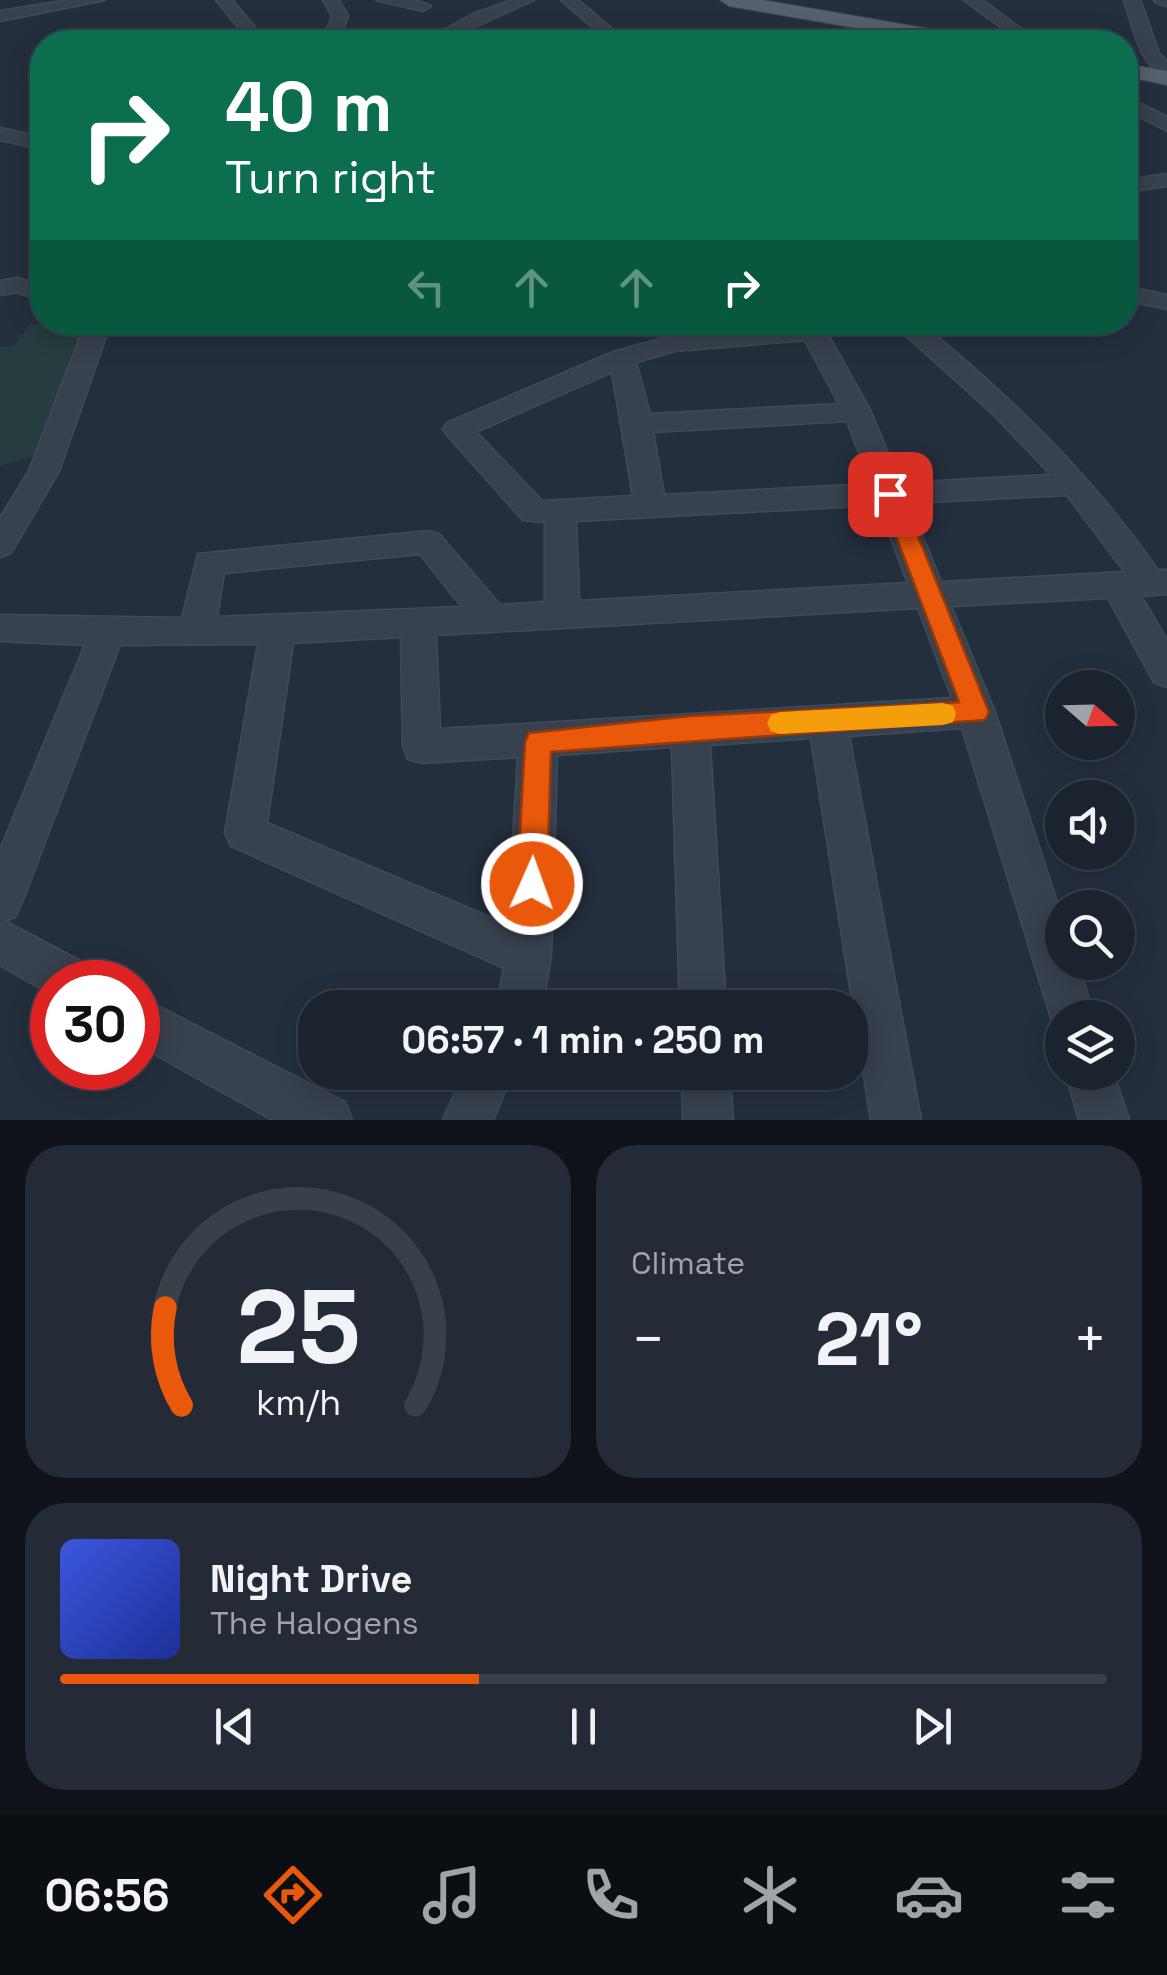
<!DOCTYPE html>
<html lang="en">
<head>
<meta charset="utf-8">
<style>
  :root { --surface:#1b232e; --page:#242b36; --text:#f1f3f6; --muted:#a0a4aa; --line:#39404a; --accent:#ea580c }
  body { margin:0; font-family:"Space Grotesk",sans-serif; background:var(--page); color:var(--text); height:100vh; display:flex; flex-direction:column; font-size:38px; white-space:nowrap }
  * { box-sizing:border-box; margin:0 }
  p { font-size:32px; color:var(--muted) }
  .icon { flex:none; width:55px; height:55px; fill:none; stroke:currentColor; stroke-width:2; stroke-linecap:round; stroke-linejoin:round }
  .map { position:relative; height:1120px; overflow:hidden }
  .panel { display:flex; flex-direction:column; gap:25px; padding:25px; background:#0f1319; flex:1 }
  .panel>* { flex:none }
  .top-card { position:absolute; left:30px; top:30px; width:1108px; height:305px; border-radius:40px; box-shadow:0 5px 25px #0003,0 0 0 2px var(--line); background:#0b6e4f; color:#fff; overflow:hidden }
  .needle { width:65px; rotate:110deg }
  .fabs { position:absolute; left:1045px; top:670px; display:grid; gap:20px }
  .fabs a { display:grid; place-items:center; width:90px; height:90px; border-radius:50%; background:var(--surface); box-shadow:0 5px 25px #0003,0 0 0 2px var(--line); font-size:50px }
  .speed { position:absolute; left:30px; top:960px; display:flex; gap:20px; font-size:50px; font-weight:700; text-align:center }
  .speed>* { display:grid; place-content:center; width:130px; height:130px; border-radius:50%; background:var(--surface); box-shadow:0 5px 25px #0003,0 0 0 2px var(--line); line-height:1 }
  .speed .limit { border:15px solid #d22; background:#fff; color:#111 }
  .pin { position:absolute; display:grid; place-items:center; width:85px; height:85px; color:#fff; margin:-42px; border-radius:20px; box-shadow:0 5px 15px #0006 }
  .me { position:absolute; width:110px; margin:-55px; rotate:2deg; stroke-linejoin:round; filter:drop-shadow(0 0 8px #0008) }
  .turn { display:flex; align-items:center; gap:35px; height:210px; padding:0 30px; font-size:45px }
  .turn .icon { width:130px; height:130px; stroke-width:2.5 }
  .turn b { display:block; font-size:70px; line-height:85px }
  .lanes { display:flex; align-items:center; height:95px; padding:0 30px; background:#0003; justify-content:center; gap:50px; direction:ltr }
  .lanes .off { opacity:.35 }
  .big { font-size:75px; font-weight:700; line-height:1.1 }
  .panel .tile { flex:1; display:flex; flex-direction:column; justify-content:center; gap:15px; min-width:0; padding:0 35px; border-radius:40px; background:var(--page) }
  .panel .dial { align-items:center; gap:0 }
  .dial svg { height:260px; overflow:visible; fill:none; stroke:var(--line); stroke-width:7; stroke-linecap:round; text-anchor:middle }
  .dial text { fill:var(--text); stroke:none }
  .song { display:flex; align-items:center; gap:30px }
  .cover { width:120px; height:120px; border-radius:15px; background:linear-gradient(135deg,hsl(230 70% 55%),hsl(230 70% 35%)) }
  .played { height:10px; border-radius:5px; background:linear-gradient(90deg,var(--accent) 40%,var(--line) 40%) }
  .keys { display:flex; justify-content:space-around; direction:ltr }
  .heat { display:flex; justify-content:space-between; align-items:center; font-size:55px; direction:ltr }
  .panel .tiles { flex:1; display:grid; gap:25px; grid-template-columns:1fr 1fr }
  .tile:last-child { grid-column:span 2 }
  .trip { position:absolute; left:298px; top:990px; width:570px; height:100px; border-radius:40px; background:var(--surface); box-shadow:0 5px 25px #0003,0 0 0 2px var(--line); font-weight:700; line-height:100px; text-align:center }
  .tabs { display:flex; height:160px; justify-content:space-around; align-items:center; background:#0b0e12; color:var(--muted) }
  .tabs .icon { width:70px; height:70px }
  .tabs .selected { color:var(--accent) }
  .tabs b { font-size:45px; color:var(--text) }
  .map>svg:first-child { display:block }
  .green { fill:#263c3f }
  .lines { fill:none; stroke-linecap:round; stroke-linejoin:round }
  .minor-casing { stroke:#414a57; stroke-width:3 }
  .major-casing { stroke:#414a57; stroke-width:2 }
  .minor { fill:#38414e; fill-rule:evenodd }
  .major { fill:#56606e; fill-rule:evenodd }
  .route { fill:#ea580c; stroke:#983908; stroke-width:2.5 }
  .slow { fill:#f59e0b }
</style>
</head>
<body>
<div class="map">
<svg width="1167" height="1120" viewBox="0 0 1167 1120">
  <rect width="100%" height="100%" fill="#242f3e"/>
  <polygon class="green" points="30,324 86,329 38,455 0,466 0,347 15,345"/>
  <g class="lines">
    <defs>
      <g id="minor">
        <polygon points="69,0 105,0 0,21 0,11"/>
        <polygon points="216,0 232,0 253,25 255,28 246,42 230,42 239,28"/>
        <polygon points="323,0 339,0 348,16 341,34 327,31 332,16"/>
        <polygon points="376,0 414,0 431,6 423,11"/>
        <polygon points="512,0 534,0 442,42 422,42 473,14"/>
        <polygon points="561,0 578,0 627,42 610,42"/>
        <polygon points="964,0 982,0 1039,42 1021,42"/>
        <path d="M1124,0H1140L1159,53L1167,62V77C1139,66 1133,26 1124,0Z"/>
        <polygon points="1154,0 1167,0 1167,6 1157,3"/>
        <polygon points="1125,96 1167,117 1167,131 1125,109"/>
        <polygon points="0,128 42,137 42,149 0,140"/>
        <polygon points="1167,174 1167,186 1125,192 1125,180"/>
        <polygon points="17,278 42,285 42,300 16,292 0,295 0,281"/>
        <polygon points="1125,286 1167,295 1167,309 1125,300"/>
        <polygon points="86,322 111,322 59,471 11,553 0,557 0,518 29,471"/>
        <path d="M796,322H821L871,412L900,483L1051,475L995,416L891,322H919C1012,397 1090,474 1158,570H1167V594L1141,596L1167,640V687L1154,682L1108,598L951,606L995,712L1062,918V962H1077L1095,1018H1062V1037L1056,1034L962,728L849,736L921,1120H871L811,738L710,745L726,1008H680L672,747L557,755L551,956L542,1008H496L504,968L231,846L225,833L258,644L120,645L22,902L15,917L5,921L90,966L97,982H52V995L0,965V850L85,645L0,641V615L182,618L198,554L428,531L439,534L500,605L545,602V522L523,520L447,435L443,429L447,423L613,352L664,338L797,325ZM805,340L839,404L650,414L636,362L675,351ZM612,372L633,496L542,501L476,432ZM847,421L871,484L664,495L653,432ZM1067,495L1125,572L941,582L909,503ZM878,505L908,583L579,601L576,521ZM420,554L462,607L217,617L224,573ZM918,608L952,698L440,729L436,635ZM401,637L403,747L408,759L422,763L518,757L508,925L267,823L293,643Z"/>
        <polygon points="138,996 345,1102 352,1120 273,1120 138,1045"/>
        <polygon points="464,1072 513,1072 493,1120 443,1120"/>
        <polygon points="682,1072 730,1072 733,1120 683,1120"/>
        <polygon points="1065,1072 1113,1072 1129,1120 1079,1120"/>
      </g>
      <g id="major">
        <polygon points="720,0 762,0 970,36 980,42 938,42 729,6"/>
        <polygon points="1125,64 1167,71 1167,85 1125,76"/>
      </g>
    </defs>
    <use href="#minor" class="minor-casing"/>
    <use href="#major" class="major-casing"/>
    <use href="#minor" class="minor"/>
    <use href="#major" class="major"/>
  </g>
  <polygon class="route" points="890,486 901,494 989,712 985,720 551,752 547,884 543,895 532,899 522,895 517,884 525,742 529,733 690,716 959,702 880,494"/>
  <polygon class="slow" points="943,703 953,706 956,714 953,722 943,725 780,734 771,731 767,723 771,715 780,712"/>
</svg>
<div class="fabs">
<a><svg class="needle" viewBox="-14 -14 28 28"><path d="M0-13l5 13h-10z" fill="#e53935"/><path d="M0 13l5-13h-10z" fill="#a0a4aa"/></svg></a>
<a><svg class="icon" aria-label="sound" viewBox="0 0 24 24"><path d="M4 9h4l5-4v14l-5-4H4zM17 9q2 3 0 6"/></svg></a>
<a><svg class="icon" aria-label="search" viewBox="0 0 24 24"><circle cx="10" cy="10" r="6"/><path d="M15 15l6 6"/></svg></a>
<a><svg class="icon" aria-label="layers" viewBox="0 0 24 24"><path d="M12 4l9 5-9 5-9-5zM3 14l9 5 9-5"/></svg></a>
</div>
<div class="speed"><div class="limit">30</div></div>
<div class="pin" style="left:890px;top:494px;background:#d93025"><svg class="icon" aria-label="arrive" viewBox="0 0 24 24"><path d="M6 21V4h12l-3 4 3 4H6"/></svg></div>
<svg class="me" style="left:532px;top:884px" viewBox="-20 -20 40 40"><circle r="17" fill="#ea580c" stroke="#fff" stroke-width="3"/><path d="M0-11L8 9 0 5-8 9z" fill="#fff"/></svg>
<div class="trip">06:57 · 1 min · 250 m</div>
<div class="top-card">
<div class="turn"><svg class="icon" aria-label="right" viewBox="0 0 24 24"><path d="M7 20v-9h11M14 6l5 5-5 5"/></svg><div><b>40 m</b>Turn right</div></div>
<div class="lanes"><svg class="icon off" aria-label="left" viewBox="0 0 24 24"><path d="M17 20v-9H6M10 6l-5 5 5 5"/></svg><svg class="icon off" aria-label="ahead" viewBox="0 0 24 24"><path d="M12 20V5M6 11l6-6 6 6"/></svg><svg class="icon off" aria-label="ahead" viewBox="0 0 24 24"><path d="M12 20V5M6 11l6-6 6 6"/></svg><svg class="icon" aria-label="right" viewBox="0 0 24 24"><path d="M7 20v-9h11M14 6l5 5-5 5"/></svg></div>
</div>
</div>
<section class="panel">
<div class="tiles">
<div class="tile dial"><svg viewBox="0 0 100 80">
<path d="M14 69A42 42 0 1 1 86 69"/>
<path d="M14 69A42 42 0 0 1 9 39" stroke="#ea580c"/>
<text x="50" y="56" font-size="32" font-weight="700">25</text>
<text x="50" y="72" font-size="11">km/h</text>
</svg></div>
<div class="tile"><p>Climate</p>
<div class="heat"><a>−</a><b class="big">21°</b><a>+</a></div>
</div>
<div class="tile">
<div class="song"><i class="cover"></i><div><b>Night Drive</b><p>The Halogens</p></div></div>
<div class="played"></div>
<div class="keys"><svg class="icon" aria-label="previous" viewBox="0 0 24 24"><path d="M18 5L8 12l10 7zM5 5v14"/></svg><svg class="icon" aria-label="pause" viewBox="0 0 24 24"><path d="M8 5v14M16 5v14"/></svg><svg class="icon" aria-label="next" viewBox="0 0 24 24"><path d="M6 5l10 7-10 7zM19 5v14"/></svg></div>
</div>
</div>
</section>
<nav class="tabs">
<b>06:56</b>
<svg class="icon selected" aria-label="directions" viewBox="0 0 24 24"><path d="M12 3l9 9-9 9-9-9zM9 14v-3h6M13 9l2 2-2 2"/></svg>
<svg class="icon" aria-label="music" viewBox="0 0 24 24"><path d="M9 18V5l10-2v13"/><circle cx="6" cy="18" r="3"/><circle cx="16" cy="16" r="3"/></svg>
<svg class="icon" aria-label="phone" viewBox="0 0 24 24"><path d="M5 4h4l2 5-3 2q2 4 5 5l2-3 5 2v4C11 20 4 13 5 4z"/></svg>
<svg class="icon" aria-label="climate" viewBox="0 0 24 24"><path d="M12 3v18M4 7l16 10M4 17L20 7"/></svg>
<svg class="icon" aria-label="car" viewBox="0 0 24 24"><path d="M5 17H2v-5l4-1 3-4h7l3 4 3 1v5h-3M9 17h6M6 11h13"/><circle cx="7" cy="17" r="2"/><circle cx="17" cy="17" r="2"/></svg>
<svg class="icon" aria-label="filters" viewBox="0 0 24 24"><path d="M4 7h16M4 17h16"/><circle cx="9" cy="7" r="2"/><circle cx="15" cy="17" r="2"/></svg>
</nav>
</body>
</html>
